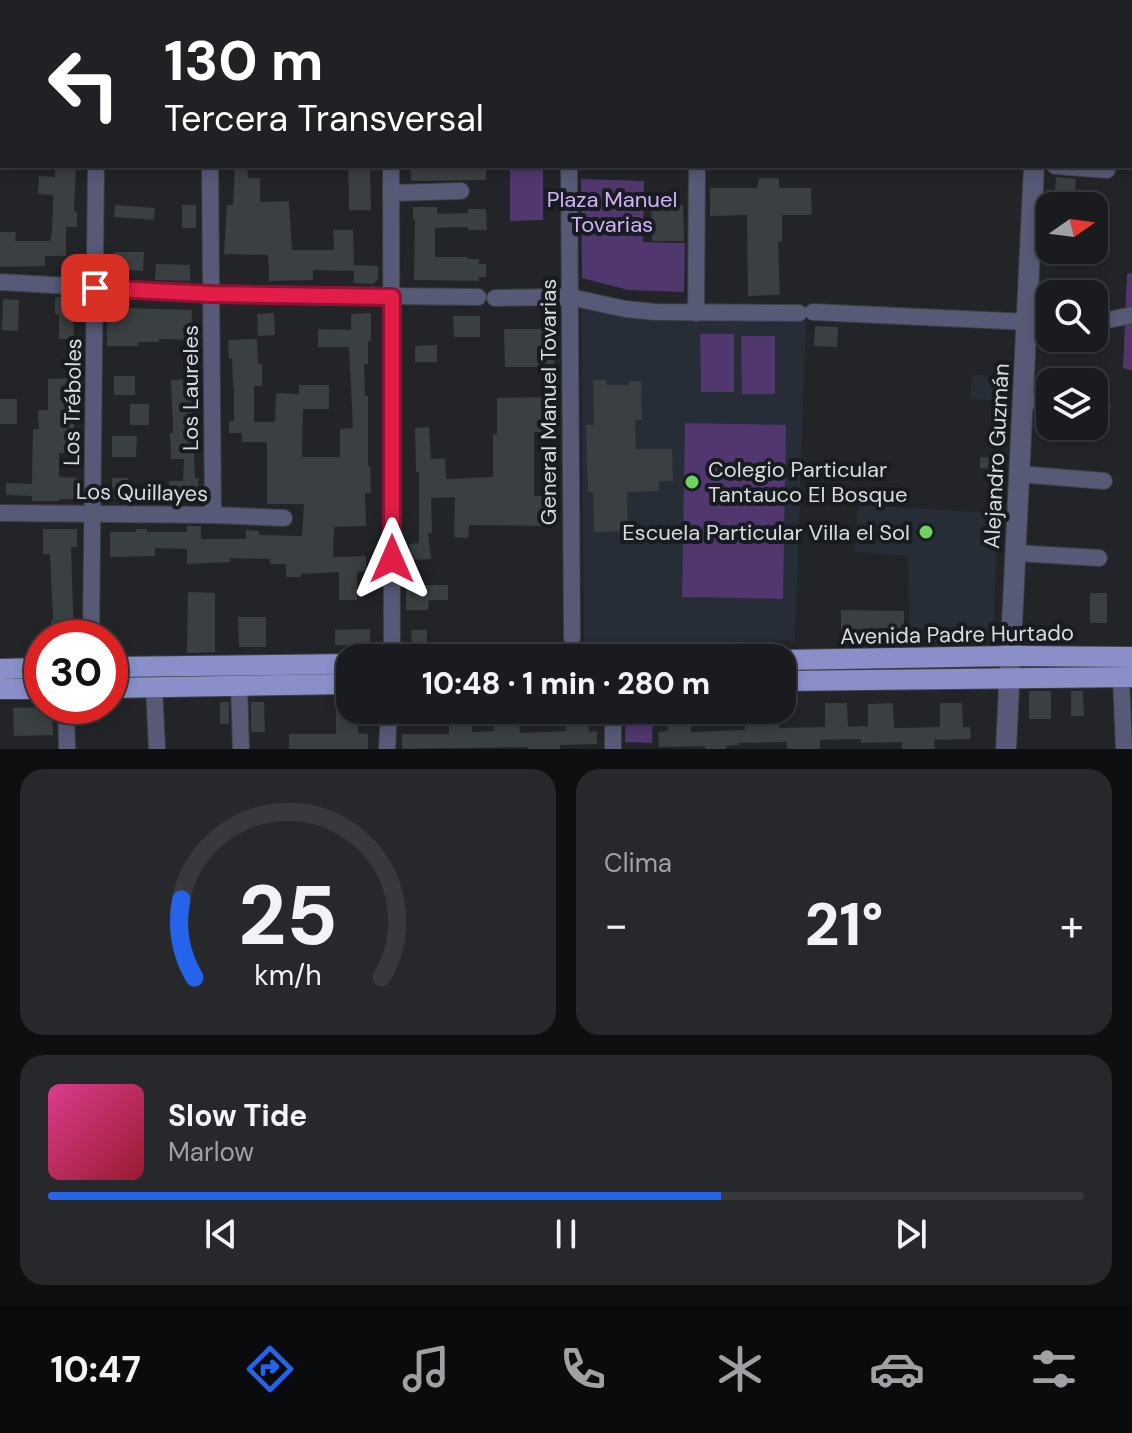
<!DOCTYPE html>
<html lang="es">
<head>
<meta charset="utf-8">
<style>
  :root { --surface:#1a1b1e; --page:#27282b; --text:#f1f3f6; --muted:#9fa1a4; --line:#38393c; --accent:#2563eb }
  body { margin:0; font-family:"DM Sans",sans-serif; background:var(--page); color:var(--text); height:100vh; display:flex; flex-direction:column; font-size:30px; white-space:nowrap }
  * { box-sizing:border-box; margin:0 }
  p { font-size:26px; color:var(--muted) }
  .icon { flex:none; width:44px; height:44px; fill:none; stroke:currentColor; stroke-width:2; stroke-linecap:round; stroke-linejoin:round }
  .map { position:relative; height:749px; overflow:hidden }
  .panel { display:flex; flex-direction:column; gap:20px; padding:20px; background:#0e0f10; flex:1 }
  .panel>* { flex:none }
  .banner { position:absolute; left:0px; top:0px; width:1132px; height:168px; box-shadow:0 4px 12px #0003,0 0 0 2px var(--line); background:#202124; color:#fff; overflow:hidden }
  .needle { width:52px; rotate:76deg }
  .buttons { position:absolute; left:1036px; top:192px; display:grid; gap:16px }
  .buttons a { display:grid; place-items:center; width:72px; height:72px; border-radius:16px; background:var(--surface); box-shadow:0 4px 12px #0003,0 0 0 2px var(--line); font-size:40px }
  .speed { position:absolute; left:24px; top:620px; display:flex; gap:16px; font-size:40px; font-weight:700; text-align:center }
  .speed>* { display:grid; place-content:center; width:104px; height:104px; border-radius:50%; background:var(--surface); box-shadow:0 4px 12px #0003,0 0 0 2px var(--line); line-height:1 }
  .speed .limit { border:12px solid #d22; background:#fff; color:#111 }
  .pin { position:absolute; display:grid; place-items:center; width:68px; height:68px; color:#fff; margin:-34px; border-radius:16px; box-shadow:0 4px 12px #0006 }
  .me { position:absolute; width:88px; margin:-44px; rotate:0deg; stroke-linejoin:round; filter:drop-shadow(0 0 6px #0008) }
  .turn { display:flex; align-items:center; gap:28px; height:168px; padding:0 32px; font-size:36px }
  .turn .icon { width:104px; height:104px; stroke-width:2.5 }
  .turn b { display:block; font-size:56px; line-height:68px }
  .big { font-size:60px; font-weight:800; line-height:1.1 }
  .panel .widget { flex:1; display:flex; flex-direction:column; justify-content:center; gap:12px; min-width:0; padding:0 28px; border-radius:24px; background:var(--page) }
  .panel .dial { align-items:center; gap:0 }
  .dial svg { height:208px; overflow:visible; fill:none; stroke:var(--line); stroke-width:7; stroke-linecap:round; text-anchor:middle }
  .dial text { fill:var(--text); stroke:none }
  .song { display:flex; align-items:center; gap:24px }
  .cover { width:96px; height:96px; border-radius:12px; background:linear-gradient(135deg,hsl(330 70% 55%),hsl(350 70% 35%)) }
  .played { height:8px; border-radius:4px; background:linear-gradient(90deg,var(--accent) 65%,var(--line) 65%) }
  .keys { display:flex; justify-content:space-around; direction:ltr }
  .heat { display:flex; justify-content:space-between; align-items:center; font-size:44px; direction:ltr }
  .panel .tiles { flex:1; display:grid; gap:20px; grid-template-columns:1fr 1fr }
  .widget:last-child { grid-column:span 2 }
  .trip { position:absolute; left:336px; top:644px; width:460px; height:80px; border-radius:24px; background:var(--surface); box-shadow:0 4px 12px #0003,0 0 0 2px var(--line); font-weight:800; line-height:80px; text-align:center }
  .tabs { display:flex; height:128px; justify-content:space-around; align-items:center; background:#0a0b0c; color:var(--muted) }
  .tabs .icon { width:56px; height:56px }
  .tabs .active { color:var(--accent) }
  .tabs b { font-size:36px; color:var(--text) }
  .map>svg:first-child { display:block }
  .built { fill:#262d36 }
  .green { fill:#50376e }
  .building { fill:#3a3f42 }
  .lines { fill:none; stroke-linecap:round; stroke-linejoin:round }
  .minor-casing { stroke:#3c3e41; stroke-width:18 }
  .tertiary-casing { stroke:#3c3e41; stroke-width:22 }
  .primary-casing { stroke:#3c3e41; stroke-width:22 }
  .minor { stroke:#575a76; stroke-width:16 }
  .tertiary { stroke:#575a76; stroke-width:20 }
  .primary { stroke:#8a8fc9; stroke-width:20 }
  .route-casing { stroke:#92132f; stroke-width:20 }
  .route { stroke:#e11d48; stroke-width:14 }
  .poi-dot { fill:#6ed360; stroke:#181b1f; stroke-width:3 }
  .labels { text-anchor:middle; stroke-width:8; stroke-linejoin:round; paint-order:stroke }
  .park-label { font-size:22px; fill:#d1b2fb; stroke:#181b1f }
  .street-label { font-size:22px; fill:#d9dbdd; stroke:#181b1f }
  .poi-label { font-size:22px; fill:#d9dbdd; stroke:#181b1f; text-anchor:start }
</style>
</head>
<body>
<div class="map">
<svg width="1132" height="749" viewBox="0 0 1132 749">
  <rect width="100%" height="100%" fill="#222428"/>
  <g class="built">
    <polygon points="581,306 627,318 806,322 795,641 584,644"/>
    <polygon points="972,374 1006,377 1005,401 970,399"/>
    <polygon points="858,505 998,513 993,644 909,642 908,556 855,552"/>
  </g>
  <g class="green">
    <polygon points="510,166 543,166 543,220 510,221"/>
    <polygon points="581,179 644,181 643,242 685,243 684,292 628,290 582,278"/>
    <polygon points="1132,273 1132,371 1123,368 1127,274"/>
    <polygon points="700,334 734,334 734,392 701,392"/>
    <polygon points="741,336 775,336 775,394 742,394"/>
    <polygon points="685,423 786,425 783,599 682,597"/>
    <polygon points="626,710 653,710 652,743 625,742"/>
  </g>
  <g class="building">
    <polygon points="55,166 76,166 74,211 77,212 77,227 66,227 66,256 45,256 45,266 0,267 0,232 16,232 15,241 50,241 52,232 53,195 38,194 39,176 55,177"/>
    <polygon points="235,166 247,166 248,178 260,178 260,202 289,201 292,250 334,250 333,230 353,230 354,265 378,266 378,279 373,284 354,283 354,271 313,270 313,280 269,281 268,255 224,254 227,205 233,205"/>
    <polygon points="348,166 370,166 371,210 349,210"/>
    <polygon points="411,166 486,166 486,180 411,181"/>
    <polygon points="1056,177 1076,179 1074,204 1054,203"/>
    <polygon points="759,178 779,178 779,188 811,188 812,215 782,215 782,242 778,242 780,295 748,296 747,215 710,216 710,188 757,188"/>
    <polygon points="115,205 155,208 154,220 114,217"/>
    <rect x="182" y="205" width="14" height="23"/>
    <polygon points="683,205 684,241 652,241 651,206"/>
    <polygon points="413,207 437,207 437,214 468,213 468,209 486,209 487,230 468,230 468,227 435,228 435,257 467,257 467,259 479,259 479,264 486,264 486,277 479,277 479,281 414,280 415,219 413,219"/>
    <polygon points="114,252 144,252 143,271 114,270"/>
    <polygon points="156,264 190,265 190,281 155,280"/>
    <polygon points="55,297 73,297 74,339 59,339 59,315 55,314"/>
    <polygon points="3,299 19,300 18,331 2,330"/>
    <polygon points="111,299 129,300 128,308 192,310 191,340 159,339 159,342 138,342 138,346 107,346 107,304"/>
    <polygon points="274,313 275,335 258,336 257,314"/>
    <polygon points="371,313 371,341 368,341 368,364 364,364 365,396 368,396 368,466 370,466 371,493 365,493 366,526 334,527 333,557 366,556 366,571 357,572 357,600 339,600 339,572 301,574 301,577 286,577 286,564 270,564 270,559 230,558 230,562 187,564 187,549 155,548 155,556 110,557 110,532 136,532 136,529 147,529 147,532 187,532 187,526 201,526 201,539 246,539 246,530 259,531 259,535 302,536 304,504 267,504 267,442 242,442 242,433 229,433 229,421 234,421 234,386 233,386 232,359 229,359 228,340 257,339 258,364 262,364 262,386 254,386 254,422 275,422 276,393 299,394 299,385 329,385 329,409 303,409 302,457 340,457 340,429 353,428 349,347 318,347 318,329 351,330 351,314"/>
    <polygon points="453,316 480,316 480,337 454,337"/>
    <polygon points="815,326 838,327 837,347 814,346"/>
    <polygon points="504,329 554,329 554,367 505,367"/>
    <polygon points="437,345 437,362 415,362 415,346"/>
    <rect x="114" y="376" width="21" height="19"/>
    <polygon points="74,378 74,453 59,453 59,477 78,478 77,495 74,499 59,499 59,501 32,501 32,496 6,495 6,483 32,484 33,429 39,429 38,410 48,410 48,379"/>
    <polygon points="191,379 195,478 199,478 198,489 183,489 183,493 169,492 169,481 183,481 184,459 171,459 170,433 173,433 171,380"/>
    <polygon points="593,380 606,380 607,385 629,385 629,381 641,381 642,420 635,420 636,449 672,449 673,481 659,481 659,491 627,492 628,531 594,532 593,492 588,492 586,425 594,425"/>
    <polygon points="556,397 556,432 534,432 534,496 555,496 555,526 469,525 468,538 454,537 455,497 431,498 432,533 428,533 431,559 410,560 409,544 419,543 419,472 416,472 415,428 429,427 431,459 445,458 446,479 493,477 493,434 497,434 497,398"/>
    <rect x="0" y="399" width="17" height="25"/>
    <rect x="130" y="404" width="19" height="21"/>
    <polygon points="112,436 137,436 136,457 112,457"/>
    <polygon points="980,457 1000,458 1000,469 980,468"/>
    <polygon points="112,478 128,478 127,499 112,498"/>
    <polygon points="43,529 77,529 77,547 71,547 74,638 52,638 51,621 53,621 50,554 43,554"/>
    <polygon points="406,585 448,585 448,600 429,600 428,610 406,610"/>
    <polygon points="188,592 215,593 215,652 187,653"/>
    <rect x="1090" y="593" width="17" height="30"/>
    <polygon points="841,610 904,611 904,635 841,634"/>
    <polygon points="238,617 266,617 266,647 239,647"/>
    <polygon points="370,629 370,645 335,645 335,630"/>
    <polygon points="411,630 427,630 427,648 412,648"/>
    <rect x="1029" y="691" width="22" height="28"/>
    <polygon points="1071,691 1083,691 1084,716 1071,716"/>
    <rect x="220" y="702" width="9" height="22"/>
    <polygon points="251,702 264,702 265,732 251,732"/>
    <polygon points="825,703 847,703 848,727 868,726 868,704 893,703 894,728 940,727 940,703 962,703 963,727 970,727 971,739 934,740 935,749 902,749 902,742 861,743 861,739 820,740 820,749 787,749 787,742 738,743 738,745 726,746 726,749 705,749 705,746 659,747 658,732 668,731 668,710 691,710 691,732 745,730 745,726 753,726 753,710 778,710 779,728 825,727"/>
    <polygon points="52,707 53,735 14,736 13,708"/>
    <polygon points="336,709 358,710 358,733 368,734 368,749 289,749 289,734 336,734"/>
    <polygon points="449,710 472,710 472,732 494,731 494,710 519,710 520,733 566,731 566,710 588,710 589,732 597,731 597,744 560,745 560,749 528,749 528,747 402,749 402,734 449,734"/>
  </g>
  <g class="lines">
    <defs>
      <g id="minor">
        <polyline points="140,0 141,2"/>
        <polyline points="391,0 391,2"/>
        <polyline points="569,0 569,2"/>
        <polyline points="52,2 53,0"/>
        <polyline points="697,2 697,0"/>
        <polyline points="0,14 2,15"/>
        <polyline points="1130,80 1132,79"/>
        <polyline points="210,166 213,515"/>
        <polyline points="391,166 392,658"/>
        <polyline points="569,166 572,638"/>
        <polyline points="1055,166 1107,170"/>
        <polyline points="391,193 461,191"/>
        <polyline points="1030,241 1050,242"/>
        <polyline points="0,282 211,294 478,297"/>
        <polyline points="495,298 570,297 625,309 656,312 799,313"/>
        <polyline points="813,312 1050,323"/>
        <polyline points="696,313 697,166"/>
        <polyline points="1094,323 1132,315"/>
        <polyline points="1023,400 1050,402"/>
        <polyline points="1094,405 1102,406"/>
        <polyline points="1019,474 1104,481"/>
        <polyline points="0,513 213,515 284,518"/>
        <polyline points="1015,553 1099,558"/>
        <polyline points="91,638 96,166"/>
        <polyline points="1121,678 1124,749"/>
        <polyline points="239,685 241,749"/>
        <polyline points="154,687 157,749"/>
        <polyline points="66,706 67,749"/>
        <polyline points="613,710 613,749"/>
        <polyline points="387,749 389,710"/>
      </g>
      <g id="tertiary">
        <polyline points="1042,2 1042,0"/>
        <polyline points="1006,749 1034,166"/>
      </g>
      <g id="primary">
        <polyline points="782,660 1010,656 1132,657"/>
        <polyline points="110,667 350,664"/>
        <polyline points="0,669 42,668"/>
        <polyline points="782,681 1132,677"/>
        <polyline points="110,688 350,684"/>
        <polyline points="0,689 42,689"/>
      </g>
    </defs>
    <use href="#minor" class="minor-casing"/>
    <use href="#tertiary" class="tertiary-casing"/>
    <use href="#primary" class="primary-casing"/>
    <use href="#minor" class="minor"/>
    <use href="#tertiary" class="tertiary"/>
    <use href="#primary" class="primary"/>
  </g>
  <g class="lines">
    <defs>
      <polyline id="route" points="95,288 211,294 392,297 392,559"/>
    </defs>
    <use href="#route" class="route-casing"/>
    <use href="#route" class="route"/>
  </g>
  <g class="poi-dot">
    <circle cx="692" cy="482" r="8"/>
    <circle cx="926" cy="532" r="8"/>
  </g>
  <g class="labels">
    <g class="park-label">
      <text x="612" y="207">Plaza Manuel<tspan x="612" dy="25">Tovarias</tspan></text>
    </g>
    <g class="street-label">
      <text transform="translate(190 388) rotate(-90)" y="8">Los Laureles</text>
      <text transform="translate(72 402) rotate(-89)" y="8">Los Tréboles</text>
      <text transform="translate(548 402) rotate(-90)" y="8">General Manuel Tovarias</text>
      <text transform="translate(996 456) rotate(-87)" y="8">Alejandro Guzmán</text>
      <text transform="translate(142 492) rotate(1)" y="8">Los Quillayes</text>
      <text transform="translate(957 634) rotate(-1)" y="8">Avenida Padre Hurtado</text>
    </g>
    <g class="poi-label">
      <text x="708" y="477">Colegio Particular<tspan x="708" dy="25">Tantauco El Bosque</tspan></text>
      <text x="910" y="540" text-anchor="end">Escuela Particular Villa el Sol</text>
    </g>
  </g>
</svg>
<div class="buttons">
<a><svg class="needle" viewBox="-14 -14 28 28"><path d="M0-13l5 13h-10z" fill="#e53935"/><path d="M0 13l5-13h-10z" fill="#9fa1a4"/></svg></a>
<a><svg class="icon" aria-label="search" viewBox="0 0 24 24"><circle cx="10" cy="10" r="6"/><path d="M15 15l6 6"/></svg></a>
<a><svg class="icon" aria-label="layers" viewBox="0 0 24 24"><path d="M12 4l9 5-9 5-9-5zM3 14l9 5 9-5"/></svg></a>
</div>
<div class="speed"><div class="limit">30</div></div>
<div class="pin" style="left:95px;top:288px;background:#d93025"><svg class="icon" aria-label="arrive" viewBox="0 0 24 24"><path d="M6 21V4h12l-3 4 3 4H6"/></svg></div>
<svg class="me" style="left:392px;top:559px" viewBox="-20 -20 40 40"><path d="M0-17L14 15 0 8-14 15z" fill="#e11d48" stroke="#fff" stroke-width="4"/></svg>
<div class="trip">10:48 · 1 min · 280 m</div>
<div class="banner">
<div class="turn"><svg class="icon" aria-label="left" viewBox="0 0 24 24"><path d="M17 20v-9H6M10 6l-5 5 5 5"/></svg><div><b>130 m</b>Tercera Transversal</div></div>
</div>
</div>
<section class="panel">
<div class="tiles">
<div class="widget dial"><svg viewBox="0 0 100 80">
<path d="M14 69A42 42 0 1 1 86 69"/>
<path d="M14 69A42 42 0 0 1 9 39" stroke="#2563eb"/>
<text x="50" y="56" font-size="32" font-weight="700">25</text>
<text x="50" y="72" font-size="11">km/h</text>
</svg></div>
<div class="widget"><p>Clima</p>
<div class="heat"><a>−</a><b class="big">21°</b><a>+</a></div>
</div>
<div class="widget">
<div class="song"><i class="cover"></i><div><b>Slow Tide</b><p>Marlow</p></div></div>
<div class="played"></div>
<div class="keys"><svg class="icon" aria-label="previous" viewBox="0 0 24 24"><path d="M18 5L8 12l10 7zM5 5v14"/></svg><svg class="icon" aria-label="pause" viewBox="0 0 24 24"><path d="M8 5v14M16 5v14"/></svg><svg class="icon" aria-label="next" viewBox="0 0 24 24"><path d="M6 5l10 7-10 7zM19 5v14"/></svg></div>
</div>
</div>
</section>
<nav class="tabs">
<b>10:47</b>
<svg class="icon active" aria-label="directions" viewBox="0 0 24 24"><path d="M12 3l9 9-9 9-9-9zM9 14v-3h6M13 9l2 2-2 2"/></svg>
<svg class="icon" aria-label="music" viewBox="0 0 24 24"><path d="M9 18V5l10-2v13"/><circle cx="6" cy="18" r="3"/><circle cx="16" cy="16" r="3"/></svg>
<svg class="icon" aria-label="phone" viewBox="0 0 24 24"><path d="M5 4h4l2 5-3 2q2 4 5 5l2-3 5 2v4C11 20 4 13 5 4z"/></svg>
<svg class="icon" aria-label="climate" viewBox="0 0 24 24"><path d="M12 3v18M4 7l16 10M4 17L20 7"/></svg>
<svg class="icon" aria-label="car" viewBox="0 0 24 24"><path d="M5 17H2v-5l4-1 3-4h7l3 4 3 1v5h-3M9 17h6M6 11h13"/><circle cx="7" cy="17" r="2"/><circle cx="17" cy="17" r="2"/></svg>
<svg class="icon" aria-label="filters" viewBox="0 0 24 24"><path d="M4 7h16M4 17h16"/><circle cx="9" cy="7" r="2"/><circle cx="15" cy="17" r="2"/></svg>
</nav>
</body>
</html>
